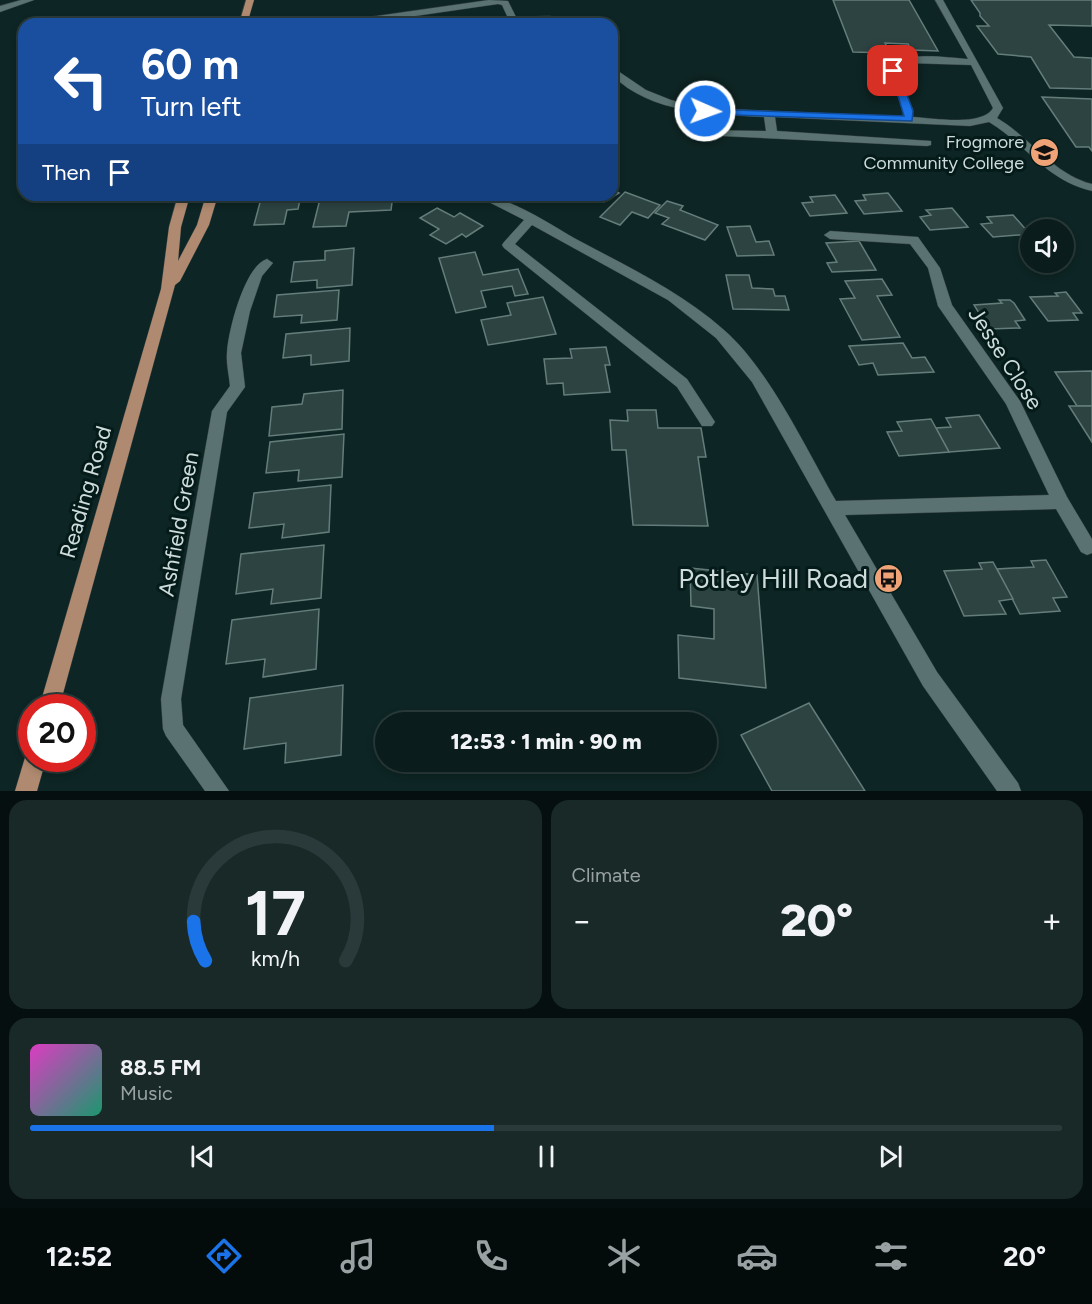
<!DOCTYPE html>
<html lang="en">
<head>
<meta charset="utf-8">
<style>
  :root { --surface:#0a1c1b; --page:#182928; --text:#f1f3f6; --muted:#99a1a3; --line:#2a3a3a; --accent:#1a73e8 }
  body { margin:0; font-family:Figtree,sans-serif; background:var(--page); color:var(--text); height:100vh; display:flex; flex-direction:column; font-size:22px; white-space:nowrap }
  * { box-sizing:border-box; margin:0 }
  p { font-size:20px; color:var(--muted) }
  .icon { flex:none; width:33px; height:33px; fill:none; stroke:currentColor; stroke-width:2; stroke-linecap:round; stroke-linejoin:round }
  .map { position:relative; height:791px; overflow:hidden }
  .side { display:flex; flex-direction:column; gap:9px; padding:9px; background:#060f0f; flex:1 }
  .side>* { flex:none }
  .guide { position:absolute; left:18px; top:18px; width:600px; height:183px; border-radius:18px; box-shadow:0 3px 9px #0003,0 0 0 2px var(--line); background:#1a4fa0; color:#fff; overflow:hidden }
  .tools { position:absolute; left:1020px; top:219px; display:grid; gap:12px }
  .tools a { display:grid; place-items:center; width:54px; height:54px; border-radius:50%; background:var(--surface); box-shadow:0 3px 9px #0003,0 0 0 2px var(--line); font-size:30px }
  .speed { position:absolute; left:18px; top:694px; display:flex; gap:12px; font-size:30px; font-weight:700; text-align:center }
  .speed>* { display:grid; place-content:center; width:78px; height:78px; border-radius:50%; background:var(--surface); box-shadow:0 3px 9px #0003,0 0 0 2px var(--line); line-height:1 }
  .speed .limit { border:9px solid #d22; background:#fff; color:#111 }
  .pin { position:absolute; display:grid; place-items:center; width:51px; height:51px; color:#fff; margin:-26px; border-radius:12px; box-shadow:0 3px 9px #0006 }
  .me { position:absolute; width:66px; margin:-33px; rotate:92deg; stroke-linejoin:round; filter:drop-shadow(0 0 4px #0008) }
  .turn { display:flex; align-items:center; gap:21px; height:126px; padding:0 24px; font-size:27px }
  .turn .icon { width:78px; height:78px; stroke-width:2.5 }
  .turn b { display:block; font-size:42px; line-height:51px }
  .then { display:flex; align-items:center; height:57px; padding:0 24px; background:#0003; gap:12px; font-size:22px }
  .big { font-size:45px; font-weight:800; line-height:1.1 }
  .side .widget { flex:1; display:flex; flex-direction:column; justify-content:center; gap:9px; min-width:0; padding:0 21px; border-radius:18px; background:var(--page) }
  .side .dial { align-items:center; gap:0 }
  .dial svg { height:156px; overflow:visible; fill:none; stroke:var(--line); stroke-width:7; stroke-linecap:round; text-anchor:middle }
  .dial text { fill:var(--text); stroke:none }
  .song { display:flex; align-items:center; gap:18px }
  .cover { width:72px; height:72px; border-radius:9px; background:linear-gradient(135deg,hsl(310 70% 55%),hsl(160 70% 35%)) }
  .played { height:6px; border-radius:3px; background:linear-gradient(90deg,var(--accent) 45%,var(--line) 45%) }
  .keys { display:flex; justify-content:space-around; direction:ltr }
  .heat { display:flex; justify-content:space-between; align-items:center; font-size:33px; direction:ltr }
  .side .tiles { flex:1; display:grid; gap:9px; grid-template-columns:1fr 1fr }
  .widget:last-child { grid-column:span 2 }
  .trip { position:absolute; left:375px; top:712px; width:342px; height:60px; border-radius:30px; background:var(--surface); box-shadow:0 3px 9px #0003,0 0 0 2px var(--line); font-weight:800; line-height:60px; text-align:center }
  .tab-bar { display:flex; height:96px; justify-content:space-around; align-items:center; background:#040b0b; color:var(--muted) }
  .tab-bar .icon { width:42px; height:42px }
  .tab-bar .on { color:var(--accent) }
  .tab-bar b { font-size:27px; color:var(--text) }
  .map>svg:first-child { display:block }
  .building { fill:#2c4342; stroke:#647d7b; stroke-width:1.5 }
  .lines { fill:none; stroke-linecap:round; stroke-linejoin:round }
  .minor-casing { stroke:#323f3f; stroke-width:1 }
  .major-casing { stroke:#323f3f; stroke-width:1 }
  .minor { fill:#5a7372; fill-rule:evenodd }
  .major { fill:#b08a70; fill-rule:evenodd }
  .route { fill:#1a73e8; stroke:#114b97; stroke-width:1.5 }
  .labels { text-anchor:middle; stroke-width:6; stroke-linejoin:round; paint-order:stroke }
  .far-poi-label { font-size:18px; fill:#cfdcdc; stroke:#041b1a; text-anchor:end }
  .street-label { font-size:22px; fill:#cfdcdc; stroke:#041b1a }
  .near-poi-label { font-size:27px; fill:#cfdcdc; stroke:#041b1a; text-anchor:end }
</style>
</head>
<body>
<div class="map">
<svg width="1092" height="791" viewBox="0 0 1092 791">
  <rect width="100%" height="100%" fill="#0d2524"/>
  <g class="building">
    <polygon points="833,0 909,0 938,51 911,50 908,44 885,43 890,53 853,52"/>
    <polygon points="971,0 1092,0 1092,26 1049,25 1074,57 1092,58 1092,89 1050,88 1031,57 998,54 977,26 989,26 980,16 980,13"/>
    <polygon points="1042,97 1092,99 1092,151 1089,147 1076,147"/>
    <polygon points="612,189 619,193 604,202 594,196 587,200 579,195 612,195"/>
    <polygon points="625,192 660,205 648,218 632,212 620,225 600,217"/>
    <polygon points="888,193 902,211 864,214 855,201 866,200 863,195"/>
    <polygon points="262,195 301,195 298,209 287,210 284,224 254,225"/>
    <polygon points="321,195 393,195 391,210 349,212 346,226 313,227"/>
    <polygon points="835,195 847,213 810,216 802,203 813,202 810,197"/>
    <polygon points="667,201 683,206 680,210 718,225 705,240 662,224 669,218 655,213"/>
    <polygon points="437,208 454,217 460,213 483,226 466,237 462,234 446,244 430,235 439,229 420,218"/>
    <polygon points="952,208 968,227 930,230 920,217 931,215 926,210"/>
    <polygon points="1013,215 1030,234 993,237 981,224 992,223 987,217"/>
    <polygon points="750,226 756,242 769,241 774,255 737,256 727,227"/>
    <polygon points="859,241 876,270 832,272 827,263 837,262 826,243"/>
    <polygon points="354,248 352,285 317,288 317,280 291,282 294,262 325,260 325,251"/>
    <polygon points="475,252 483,275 518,269 528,294 515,296 512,286 481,291 486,307 456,313 439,258"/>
    <polygon points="726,275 749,275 752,288 773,289 775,296 785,296 789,310 733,309"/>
    <polygon points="882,279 892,295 877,296 900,337 862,340 840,299 855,298 845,281"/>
    <polygon points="339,290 337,320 301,323 302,315 274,317 277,295"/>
    <polygon points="1066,292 1082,313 1073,313 1078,320 1048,321 1030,297 1058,296 1055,293"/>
    <polygon points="543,297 556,334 488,345 481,320 511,315 507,303"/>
    <polygon points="999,300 1010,300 1014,303 1025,320 1015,321 1020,328 989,329 974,305 1002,303"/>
    <polygon points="350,328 349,361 311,365 311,355 283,358 286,334"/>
    <polygon points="903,343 912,358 925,357 934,372 878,375 873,363 859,365 849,346"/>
    <polygon points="606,347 610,365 605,365 610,392 564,395 563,383 547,384 544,359 572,358 570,349"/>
    <polygon points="1092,371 1092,406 1077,406 1055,372"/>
    <polygon points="343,390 342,429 269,436 272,407 302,404 304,394"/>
    <polygon points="1069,406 1092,406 1092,442"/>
    <polygon points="627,410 656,410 658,428 701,428 706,457 698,457 708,526 633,525 626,450 612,450 610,420 628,421"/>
    <polygon points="979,415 1000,448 949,452 936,428 951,427 946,418"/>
    <polygon points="931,419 949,452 899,456 887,432 902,431 897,422"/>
    <polygon points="344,434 342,477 298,481 299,470 266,473 270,442"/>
    <polygon points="331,485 329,532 282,538 284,524 249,528 254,493"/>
    <polygon points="324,545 321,598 271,604 273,589 236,594 241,554"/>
    <polygon points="1046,560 1067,597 1053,598 1060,611 1020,614 997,569 1034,567 1031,561"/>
    <polygon points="993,562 1013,599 999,601 1006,614 964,616 944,571 982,569 979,563"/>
    <polygon points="690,568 757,575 766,688 679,678 678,635 714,639 714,609 691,606"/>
    <polygon points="319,609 316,669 263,677 265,659 226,664 232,620"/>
    <polygon points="343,685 341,755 285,763 286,743 244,749 250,698"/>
    <polygon points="809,703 865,791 772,791 741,735"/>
  </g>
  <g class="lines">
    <defs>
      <g id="minor">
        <polygon points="21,0 34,0 0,12 0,6"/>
        <polygon points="489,0 508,1 516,17 550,16 573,24 539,20 482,24 508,18 502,5 498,4 360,24 338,24 342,21"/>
        <path d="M935,0H943L1003,108L997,118C1031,138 1053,174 1092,184V191C1044,179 1030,147 989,122L970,126L775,117L777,131L931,141V145L927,146L701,135L697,134V130L766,131L764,117C713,114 651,114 612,75V67L646,90L671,100L705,108L903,117V110L888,71C897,49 947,58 968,59ZM907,63L971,65L993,108C982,127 933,118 913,117V110L898,71Z"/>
        <path d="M475,195C507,195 546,222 574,238C626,266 680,291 724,330C769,369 806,449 836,501L1049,495L1006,404L938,306L928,268L910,244L830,239L824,235L830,231L918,237L940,268L952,305L1020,401L1067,497L1092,539V553L1087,555L1081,552L1056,509L845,515L937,672L1018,783L1021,791H997L923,686L752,382L716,338L668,300L532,225L515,244L687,379L715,422L712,426H702L677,387L504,248L502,245L504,242L524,220Z"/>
        <path d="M267,259L273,263L262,276L250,311L241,353L245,387L227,412L181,699L183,725L229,791H205L166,736L163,729L161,699L212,411L230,386C229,375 226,363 227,353C228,331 245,265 267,259Z"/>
      </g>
      <g id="major">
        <polygon points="246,0 254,0 247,24 239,24"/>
        <polygon points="178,195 190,195 181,227 178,261 197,225 206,195 218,195 209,225 180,281 175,285 59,708 39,708 161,289 169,227"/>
        <polygon points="32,750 32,759 46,759 37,791 15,791 27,751"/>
      </g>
    </defs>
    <use href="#minor" class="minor-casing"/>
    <use href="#major" class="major-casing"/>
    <use href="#minor" class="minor"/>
    <use href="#major" class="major"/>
  </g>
  <polygon class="route" points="890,69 898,71 913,111 912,121 705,114 700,111 705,109 904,116"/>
  <defs>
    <symbol id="school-disc" viewBox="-11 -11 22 22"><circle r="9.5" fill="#efa377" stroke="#041b1a"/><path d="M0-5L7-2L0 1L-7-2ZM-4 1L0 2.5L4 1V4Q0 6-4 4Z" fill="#111"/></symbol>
    <symbol id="bus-disc" viewBox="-11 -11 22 22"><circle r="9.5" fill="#efa377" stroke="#041b1a"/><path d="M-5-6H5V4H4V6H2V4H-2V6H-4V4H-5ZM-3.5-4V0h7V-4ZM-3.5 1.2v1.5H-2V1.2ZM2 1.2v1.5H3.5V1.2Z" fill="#111"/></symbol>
  </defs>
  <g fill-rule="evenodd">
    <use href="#school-disc" x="1028" y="136" width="33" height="33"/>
    <use href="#bus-disc" x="872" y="562" width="33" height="33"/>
  </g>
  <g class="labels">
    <g class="far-poi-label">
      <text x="1024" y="148">Frogmore<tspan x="1024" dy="21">Community College</tspan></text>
    </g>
    <g class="street-label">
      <text transform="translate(1006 358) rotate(57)" y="8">Jesse Close</text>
      <text transform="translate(85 492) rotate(-74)" y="8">Reading Road</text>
      <text transform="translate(178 524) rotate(-80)" y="8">Ashfield Green</text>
    </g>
    <g class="near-poi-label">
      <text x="868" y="588">Potley Hill Road</text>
    </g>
  </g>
</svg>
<div class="tools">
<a><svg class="icon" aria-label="sound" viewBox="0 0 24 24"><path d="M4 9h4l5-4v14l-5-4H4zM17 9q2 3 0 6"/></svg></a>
</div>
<div class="speed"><div class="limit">20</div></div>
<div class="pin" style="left:893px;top:71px;background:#d93025"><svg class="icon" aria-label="arrive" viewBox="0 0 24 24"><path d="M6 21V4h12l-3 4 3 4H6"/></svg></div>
<svg class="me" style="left:705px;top:111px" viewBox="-20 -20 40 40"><circle r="17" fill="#1a73e8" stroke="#fff" stroke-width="3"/><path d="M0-11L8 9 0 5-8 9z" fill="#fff"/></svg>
<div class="trip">12:53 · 1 min · 90 m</div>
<div class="guide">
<div class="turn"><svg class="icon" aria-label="left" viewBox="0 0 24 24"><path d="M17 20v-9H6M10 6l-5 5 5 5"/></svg><div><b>60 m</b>Turn left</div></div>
<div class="then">Then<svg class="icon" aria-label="arrive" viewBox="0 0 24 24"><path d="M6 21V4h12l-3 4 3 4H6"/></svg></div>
</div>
</div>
<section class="side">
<div class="tiles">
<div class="widget dial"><svg viewBox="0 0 100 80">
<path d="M14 69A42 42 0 1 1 86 69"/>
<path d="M14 69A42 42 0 0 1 8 49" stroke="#1a73e8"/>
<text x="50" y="56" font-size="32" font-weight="700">17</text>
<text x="50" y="72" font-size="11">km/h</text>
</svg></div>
<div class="widget"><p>Climate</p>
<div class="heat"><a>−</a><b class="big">20°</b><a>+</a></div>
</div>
<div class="widget">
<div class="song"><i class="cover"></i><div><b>88.5 FM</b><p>Music</p></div></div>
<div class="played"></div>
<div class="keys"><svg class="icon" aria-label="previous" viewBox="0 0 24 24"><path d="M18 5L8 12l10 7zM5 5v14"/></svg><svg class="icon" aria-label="pause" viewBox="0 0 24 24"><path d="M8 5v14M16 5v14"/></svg><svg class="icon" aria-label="next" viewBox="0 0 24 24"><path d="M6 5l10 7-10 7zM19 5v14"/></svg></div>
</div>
</div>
</section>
<nav class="tab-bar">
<b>12:52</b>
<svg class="icon on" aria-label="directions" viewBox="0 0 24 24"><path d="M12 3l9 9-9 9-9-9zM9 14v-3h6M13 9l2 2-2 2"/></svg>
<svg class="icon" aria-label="music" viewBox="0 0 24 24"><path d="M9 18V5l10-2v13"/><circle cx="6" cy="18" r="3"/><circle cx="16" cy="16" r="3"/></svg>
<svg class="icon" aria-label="phone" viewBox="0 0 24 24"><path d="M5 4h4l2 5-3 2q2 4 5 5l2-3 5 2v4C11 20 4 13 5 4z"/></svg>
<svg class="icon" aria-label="climate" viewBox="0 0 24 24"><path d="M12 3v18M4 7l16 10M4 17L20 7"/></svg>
<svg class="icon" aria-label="car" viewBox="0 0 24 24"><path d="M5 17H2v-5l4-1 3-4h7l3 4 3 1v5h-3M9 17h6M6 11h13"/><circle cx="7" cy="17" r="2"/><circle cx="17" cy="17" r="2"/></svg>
<svg class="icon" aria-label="filters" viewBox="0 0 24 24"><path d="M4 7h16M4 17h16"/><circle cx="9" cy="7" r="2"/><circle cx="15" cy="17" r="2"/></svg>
<b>20°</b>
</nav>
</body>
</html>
